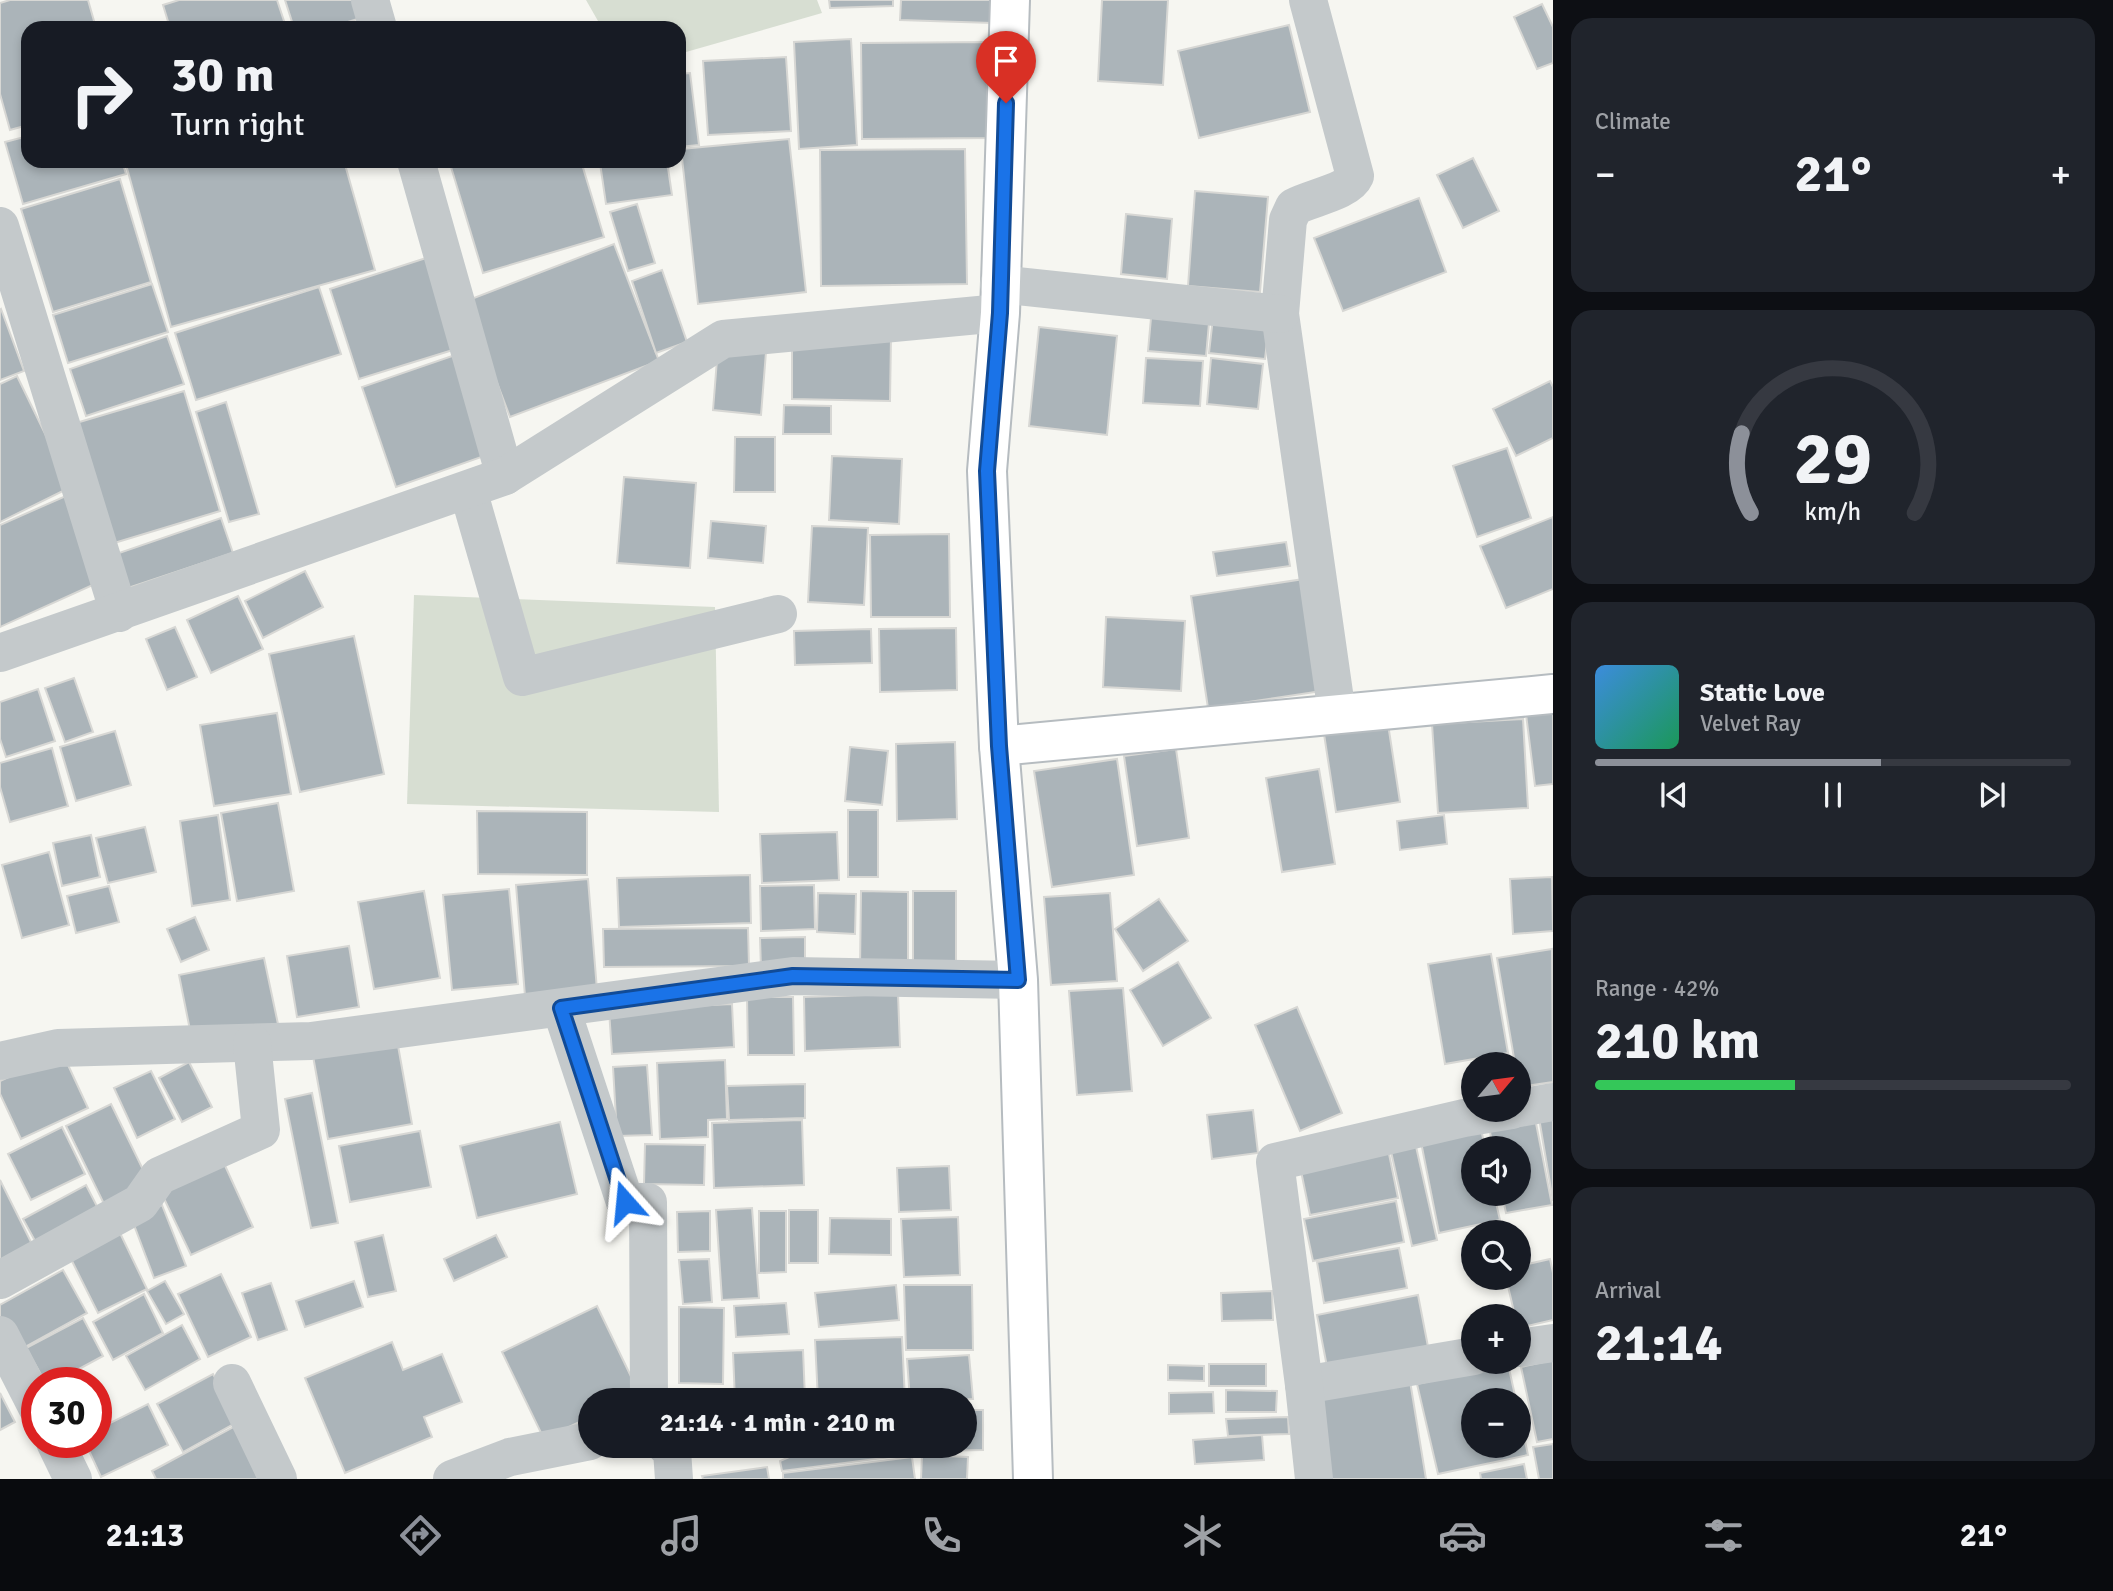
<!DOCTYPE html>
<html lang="en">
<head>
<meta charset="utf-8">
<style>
  :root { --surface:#171b24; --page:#20242c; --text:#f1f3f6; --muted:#9ea1a6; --line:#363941; --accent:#8c9099 }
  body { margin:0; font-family:Signika,sans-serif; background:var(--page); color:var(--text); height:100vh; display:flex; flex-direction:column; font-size:26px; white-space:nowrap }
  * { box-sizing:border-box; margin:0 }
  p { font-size:23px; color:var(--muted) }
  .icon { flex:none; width:38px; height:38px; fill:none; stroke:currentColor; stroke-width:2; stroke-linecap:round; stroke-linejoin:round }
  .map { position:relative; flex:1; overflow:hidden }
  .details { display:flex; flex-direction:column; gap:18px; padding:18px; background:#0d0f14; width:560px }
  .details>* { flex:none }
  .hud { position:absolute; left:21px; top:21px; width:665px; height:147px; border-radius:21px; box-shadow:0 4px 10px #0003; background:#171b24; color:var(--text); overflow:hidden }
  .needle { width:46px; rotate:61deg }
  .controls { position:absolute; left:1461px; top:1052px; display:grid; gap:14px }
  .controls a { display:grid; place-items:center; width:70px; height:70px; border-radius:50%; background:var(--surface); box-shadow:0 4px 10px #0003; font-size:35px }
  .speed { position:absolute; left:21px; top:1367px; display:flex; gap:14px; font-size:35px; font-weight:700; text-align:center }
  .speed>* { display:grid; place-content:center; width:91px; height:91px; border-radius:50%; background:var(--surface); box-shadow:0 4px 10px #0003; line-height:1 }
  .speed .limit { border:10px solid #d22; background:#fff; color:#111 }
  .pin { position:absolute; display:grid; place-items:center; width:60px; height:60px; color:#fff; margin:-72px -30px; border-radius:50% 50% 50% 0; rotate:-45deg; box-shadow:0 0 7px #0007 }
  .pin .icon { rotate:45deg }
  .me { position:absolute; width:77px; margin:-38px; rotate:342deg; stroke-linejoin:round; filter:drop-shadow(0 0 5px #0008) }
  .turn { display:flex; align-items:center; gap:24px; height:147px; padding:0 35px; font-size:32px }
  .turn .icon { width:91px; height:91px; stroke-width:2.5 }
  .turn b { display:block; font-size:49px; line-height:60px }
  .big { font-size:52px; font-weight:700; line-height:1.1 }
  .details .widget { flex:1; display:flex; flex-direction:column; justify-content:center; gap:10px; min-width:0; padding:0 24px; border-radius:21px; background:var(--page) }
  .details .dial { align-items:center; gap:0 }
  .dial svg { height:182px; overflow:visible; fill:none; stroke:var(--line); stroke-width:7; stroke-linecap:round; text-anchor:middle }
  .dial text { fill:var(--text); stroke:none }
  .song { display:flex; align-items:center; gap:21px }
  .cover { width:84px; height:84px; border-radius:10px; background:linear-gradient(135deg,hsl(210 70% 55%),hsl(150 70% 35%)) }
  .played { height:7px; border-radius:4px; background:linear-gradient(90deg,var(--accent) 60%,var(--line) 60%) }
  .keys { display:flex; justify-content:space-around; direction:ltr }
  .heat { display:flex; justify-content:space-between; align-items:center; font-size:38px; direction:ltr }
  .charge { height:10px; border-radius:5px; background:linear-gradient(90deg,#34c759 42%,var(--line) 0) }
  .trip { position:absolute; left:578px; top:1388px; width:399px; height:70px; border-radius:35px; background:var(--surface); box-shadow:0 4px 10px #0003; font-weight:700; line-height:70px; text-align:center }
  .menu { display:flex; height:112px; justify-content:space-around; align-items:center; background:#090b0e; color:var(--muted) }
  .menu .icon { width:49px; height:49px }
  .menu .on { color:var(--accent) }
  .menu b { font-size:32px; color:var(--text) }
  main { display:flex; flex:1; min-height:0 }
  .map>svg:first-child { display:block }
  .green { fill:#d7ded2 }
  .building { fill:#abb4b9; stroke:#d7d7d4; stroke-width:2 }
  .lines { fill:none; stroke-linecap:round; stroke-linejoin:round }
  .secondary-casing { stroke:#b6bcc0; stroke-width:42 }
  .street { stroke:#c4c9cb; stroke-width:38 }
  .secondary { stroke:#fff; stroke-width:38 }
  .route-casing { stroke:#114b97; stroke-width:18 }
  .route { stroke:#1a73e8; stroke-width:12 }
</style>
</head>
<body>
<main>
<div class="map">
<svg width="1553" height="1479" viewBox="0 0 1553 1479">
  <rect width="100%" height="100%" fill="#f6f6f1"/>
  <g class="green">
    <polygon points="586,0 817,0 822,13 679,54 679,28 602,28"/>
    <polygon points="414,595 715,607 719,812 407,804"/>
  </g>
  <g class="building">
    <polygon points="10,0 88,0 96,28 28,28 28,125 10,130 0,94 0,3"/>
    <polygon points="179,0 277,0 286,27 170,28 163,5"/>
    <polygon points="285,0 361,0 367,16 329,28 294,28"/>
    <polygon points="829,0 893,0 893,6 830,8"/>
    <polygon points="901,0 993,0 992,23 900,20"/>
    <polygon points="1102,0 1168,0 1163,85 1098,81"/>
    <polygon points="1542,4 1553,27 1553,63 1537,69 1514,17"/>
    <polygon points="1289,25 1310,112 1199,138 1178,51"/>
    <polygon points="851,39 857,145 799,149 794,42"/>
    <polygon points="990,42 991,138 862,139 861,43"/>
    <polygon points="786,57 791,131 708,135 703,61"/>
    <polygon points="690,73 699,145 679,147 679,74"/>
    <polygon points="28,136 28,161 122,161 126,174 23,204 5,142"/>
    <polygon points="789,139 806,292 698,304 681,149"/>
    <polygon points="965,149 967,284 821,286 820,150"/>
    <polygon points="1473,158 1499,211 1463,228 1437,175"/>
    <polygon points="125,161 344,161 375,270 171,327"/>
    <polygon points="471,161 581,161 604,237 483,273 451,167"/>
    <polygon points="616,161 667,161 672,195 606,204 600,163"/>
    <polygon points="120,179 151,282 53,312 21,209"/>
    <polygon points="1195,191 1268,197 1260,292 1188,286"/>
    <polygon points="1419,198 1446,272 1343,311 1314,238"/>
    <polygon points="637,204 655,263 628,271 610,212"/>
    <polygon points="1126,214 1172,219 1167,279 1121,274"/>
    <polygon points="614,244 659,361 510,417 466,301"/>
    <polygon points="426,258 456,349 359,379 330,289"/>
    <polygon points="662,270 687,342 656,353 632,281"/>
    <polygon points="152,284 168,332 68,363 53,315"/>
    <polygon points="319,287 341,354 196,400 175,333"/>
    <polygon points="1152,307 1210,312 1206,356 1148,351"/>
    <polygon points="1,309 24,371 0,380 0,310"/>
    <polygon points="1214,309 1270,315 1265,359 1209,353"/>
    <polygon points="1039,327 1117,336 1107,435 1029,426"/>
    <polygon points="792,335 891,336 890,401 792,399"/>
    <polygon points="167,336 184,384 86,416 70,369"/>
    <polygon points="718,347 766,352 761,415 713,410"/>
    <polygon points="455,355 490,454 396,487 362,387"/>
    <polygon points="1146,358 1203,361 1200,406 1143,403"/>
    <polygon points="1211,358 1263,364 1258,409 1207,404"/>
    <polygon points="17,376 71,487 0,522 0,384"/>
    <polygon points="1550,381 1553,387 1553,438 1516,456 1493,409"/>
    <polygon points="184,391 220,511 101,547 66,426"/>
    <polygon points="226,402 259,514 229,522 196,412"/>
    <polygon points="784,405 831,406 831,434 783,434"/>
    <polygon points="735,437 775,437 775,492 734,492"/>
    <polygon points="1507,448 1531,518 1477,537 1453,466"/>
    <polygon points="832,456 902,459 899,524 829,520"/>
    <polygon points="624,477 696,483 690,568 617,563"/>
    <polygon points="68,495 106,579 0,627 0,525"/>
    <polygon points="1553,517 1553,589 1506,608 1480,546"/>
    <polygon points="221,518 233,553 128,588 116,554"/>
    <polygon points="711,521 766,526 763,563 708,558"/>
    <polygon points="812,526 868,528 864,605 808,602"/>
    <polygon points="949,534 950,617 871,617 870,535"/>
    <polygon points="1286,542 1290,566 1217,576 1213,552"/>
    <polygon points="305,571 323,607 263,638 245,601"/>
    <polygon points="1304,579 1322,691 1208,708 1191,596"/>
    <polygon points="238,596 263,649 211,673 187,620"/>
    <polygon points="1106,617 1185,621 1181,691 1103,687"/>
    <polygon points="175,627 197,677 167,690 146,639"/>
    <polygon points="956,628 957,690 880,692 879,629"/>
    <polygon points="871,629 872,663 795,665 794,631"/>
    <polygon points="354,636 384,774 300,792 269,654"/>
    <polygon points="74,678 93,732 65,742 45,688"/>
    <polygon points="38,689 55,741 6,757 0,739 0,702"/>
    <polygon points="1553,703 1553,784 1535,786 1525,706"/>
    <polygon points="277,713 291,794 214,806 200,725"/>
    <polygon points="1523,719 1528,808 1438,813 1432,724"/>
    <polygon points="1388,724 1400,802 1336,812 1324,734"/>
    <polygon points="115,731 131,785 76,801 60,747"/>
    <polygon points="955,742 957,819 897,821 896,744"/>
    <polygon points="850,747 888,751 882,805 845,801"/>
    <polygon points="52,748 68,806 10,822 0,787 0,763"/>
    <polygon points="1176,749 1189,838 1137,846 1124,756"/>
    <polygon points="1117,759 1134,875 1052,887 1034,771"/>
    <polygon points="1319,769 1335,864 1282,872 1266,778"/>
    <polygon points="278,803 294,891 237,901 221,813"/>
    <rect x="848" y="810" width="30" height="67"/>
    <polygon points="477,811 587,812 587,875 478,874"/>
    <polygon points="218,815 230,900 192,906 180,821"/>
    <polygon points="1444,815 1447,844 1400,850 1397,821"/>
    <polygon points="145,827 156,872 108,883 96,838"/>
    <polygon points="837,832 839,880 762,883 760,834"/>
    <polygon points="91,835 100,877 62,886 53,843"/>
    <polygon points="49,852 69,925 22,938 2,865"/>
    <polygon points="750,875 751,923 619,927 617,878"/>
    <polygon points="1552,877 1553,931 1513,934 1510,879"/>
    <polygon points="588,879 597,990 525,996 516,885"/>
    <polygon points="814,885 815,929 761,931 760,886"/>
    <polygon points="109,886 119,922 76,933 67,896"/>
    <polygon points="509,889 518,984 452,990 443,895"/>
    <polygon points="424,891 440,978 374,989 358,902"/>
    <polygon points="861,891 908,892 908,968 860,968"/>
    <rect x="913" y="891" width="43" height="75"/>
    <polygon points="818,893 856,894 855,934 817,932"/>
    <polygon points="1110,893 1117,981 1051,985 1044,897"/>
    <polygon points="1159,899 1188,941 1143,971 1115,929"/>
    <polygon points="195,917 209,950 181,962 167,929"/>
    <polygon points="748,928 749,966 604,967 603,929"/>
    <polygon points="805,937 805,968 761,969 760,938"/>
    <polygon points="349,946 359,1007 297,1017 287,956"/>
    <polygon points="1552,949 1553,1082 1519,1087 1519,1064 1515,1064 1497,958"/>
    <polygon points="1491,954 1508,1053 1445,1064 1428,964"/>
    <polygon points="264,958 278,1024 192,1040 179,975"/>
    <polygon points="1178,962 1211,1018 1163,1046 1130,990"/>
    <polygon points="1123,988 1132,1091 1077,1095 1069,991"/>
    <polygon points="898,994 900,1047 805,1051 804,997"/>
    <polygon points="747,997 793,997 794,1055 748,1055"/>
    <polygon points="732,1004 734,1047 612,1054 609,1010"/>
    <polygon points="1297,1007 1342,1113 1300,1131 1255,1025"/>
    <polygon points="397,1040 412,1124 328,1139 313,1056"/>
    <polygon points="62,1052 88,1108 21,1139 0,1094 0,1081"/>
    <polygon points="725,1060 727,1119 708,1120 708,1137 660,1139 657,1063"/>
    <polygon points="189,1062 212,1107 182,1122 159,1078"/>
    <polygon points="647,1065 652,1135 617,1136 613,1067"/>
    <polygon points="151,1071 175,1119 137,1138 114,1088"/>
    <polygon points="805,1084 805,1118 729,1120 727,1086"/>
    <polygon points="312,1093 338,1223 311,1228 285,1099"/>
    <polygon points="111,1104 150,1184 105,1206 66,1126"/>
    <polygon points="1253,1110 1258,1153 1212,1159 1207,1115"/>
    <polygon points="1553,1110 1553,1201 1538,1112"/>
    <polygon points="1534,1113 1552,1205 1506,1213 1502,1194 1519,1194 1519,1148 1493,1148 1488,1121"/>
    <polygon points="802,1120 804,1185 714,1188 712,1123"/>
    <polygon points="560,1122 577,1194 477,1218 460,1146"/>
    <polygon points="1480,1124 1485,1148 1474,1148 1474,1194 1494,1194 1500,1220 1439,1233 1420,1137"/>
    <polygon points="62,1127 85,1174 31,1200 8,1154"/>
    <polygon points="420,1131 431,1187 350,1202 339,1146"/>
    <polygon points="1415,1142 1437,1240 1412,1246 1390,1147"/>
    <polygon points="645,1144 705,1145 704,1185 644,1184"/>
    <polygon points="1388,1149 1398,1198 1310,1215 1300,1166"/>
    <polygon points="222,1159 253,1227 191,1255 159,1188"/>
    <polygon points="949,1166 951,1210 899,1212 897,1168"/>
    <polygon points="0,1180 35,1250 0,1260"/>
    <polygon points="86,1185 102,1216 40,1250 23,1219"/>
    <polygon points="1396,1201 1404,1242 1313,1261 1304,1219"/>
    <polygon points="162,1205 186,1266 154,1278 131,1217"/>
    <polygon points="752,1208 759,1298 722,1300 716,1210"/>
    <rect x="789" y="1210" width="29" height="53"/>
    <polygon points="710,1211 710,1251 678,1252 677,1212"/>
    <polygon points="759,1211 786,1211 786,1272 759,1273"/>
    <polygon points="958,1217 960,1275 904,1277 901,1219"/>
    <polygon points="830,1218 891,1219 891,1255 829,1254"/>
    <polygon points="120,1233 147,1289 98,1313 70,1257"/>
    <polygon points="383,1235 396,1291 368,1297 355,1242"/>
    <polygon points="496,1235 507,1257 454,1281 444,1259"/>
    <polygon points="1399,1248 1407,1288 1324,1303 1317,1262"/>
    <polygon points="709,1259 712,1302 683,1304 679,1260"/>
    <polygon points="1550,1259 1553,1273 1553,1320 1519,1328 1519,1316 1515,1316 1506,1278 1519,1278 1519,1266"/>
    <polygon points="63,1270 87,1313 18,1351 0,1319 0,1305"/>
    <polygon points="221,1274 251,1337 208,1357 178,1294"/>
    <polygon points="165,1281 184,1314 166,1324 147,1291"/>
    <polygon points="354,1281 363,1307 305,1327 296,1301"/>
    <polygon points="271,1283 287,1330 258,1340 242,1293"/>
    <polygon points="896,1285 899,1320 819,1327 815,1293"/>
    <polygon points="904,1285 972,1285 973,1350 906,1350"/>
    <polygon points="1272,1291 1273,1320 1222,1321 1221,1293"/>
    <polygon points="144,1294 163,1333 113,1360 93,1322"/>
    <polygon points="1418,1295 1430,1357 1329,1377 1317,1315"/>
    <polygon points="786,1303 789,1334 736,1337 734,1306"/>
    <polygon points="597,1306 639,1393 624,1400 590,1400 590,1417 544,1439 502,1352"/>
    <polygon points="679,1307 724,1308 723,1384 679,1383"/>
    <polygon points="83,1318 103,1356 55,1382 45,1382 26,1348"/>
    <polygon points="182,1325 200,1359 145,1390 126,1356"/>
    <polygon points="902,1337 905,1400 818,1400 815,1340"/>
    <polygon points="392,1342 403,1370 442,1354 462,1402 424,1417 432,1437 345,1473 305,1378"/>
    <polygon points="803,1350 805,1398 735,1400 733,1353"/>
    <polygon points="969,1355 973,1399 910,1400 907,1359"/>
    <polygon points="1553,1360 1553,1439 1537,1442 1521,1367"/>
    <rect x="1209" y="1364" width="57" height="22"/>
    <polygon points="1508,1364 1516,1400 1474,1400 1474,1446 1519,1446 1519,1413 1528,1455 1438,1474 1417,1384"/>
    <polygon points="1168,1365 1204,1366 1204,1381 1168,1380"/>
    <polygon points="213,1374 239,1421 183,1452 157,1404"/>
    <polygon points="1410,1381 1426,1479 1329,1479 1316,1396"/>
    <polygon points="1226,1390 1277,1391 1276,1412 1226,1412"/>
    <polygon points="724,1392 724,1400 677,1400 677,1393"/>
    <polygon points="1213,1392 1214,1413 1169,1414 1169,1393"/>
    <polygon points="0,1393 15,1422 0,1430"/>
    <polygon points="148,1404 168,1445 101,1477 85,1442 96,1442 96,1430"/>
    <polygon points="964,1410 983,1410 983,1450 934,1451 934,1446 964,1446"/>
    <polygon points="1288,1417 1289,1434 1228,1436 1226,1419"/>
    <polygon points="235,1426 264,1479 156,1479 152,1471"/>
    <polygon points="1262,1435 1264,1460 1195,1464 1193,1440"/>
    <polygon points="1553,1444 1553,1479 1539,1479 1533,1447"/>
    <rect x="678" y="1446" width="47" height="7"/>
    <polygon points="814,1446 922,1446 923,1453 782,1471 780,1461"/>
    <polygon points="922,1455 968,1457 967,1479 921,1479"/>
    <polygon points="912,1457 915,1479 783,1479 783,1473"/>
    <polygon points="1524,1464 1527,1479 1481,1479 1480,1473"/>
    <polygon points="767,1467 769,1479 703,1479 702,1476"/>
  </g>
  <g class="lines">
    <defs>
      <g id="secondary">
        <polyline points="1010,0 1000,313 987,471 999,746 1018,980 1033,1479"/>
        <polyline points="999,746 1553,694"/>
      </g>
    </defs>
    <use href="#secondary" class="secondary-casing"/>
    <g class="street">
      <polyline points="370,0 378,28"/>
      <path d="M1308,0L1355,176C1348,192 1310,198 1294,207L1288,220L1280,314L1337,714"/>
      <polyline points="416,161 505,476"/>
      <polyline points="0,226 119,613"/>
      <polyline points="999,284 1280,314"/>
      <polyline points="468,490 522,677 778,614"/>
      <polyline points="0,653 505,476 723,339 1000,313"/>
      <polyline points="561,1008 625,1202 648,1202 649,1400"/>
      <polyline points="0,1061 58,1048 311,1041 793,976 1018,980"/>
      <polyline points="1519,1108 1553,1102"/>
      <polyline points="0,1280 140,1203 159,1176 261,1130 252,1043"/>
      <polyline points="0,1335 37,1407"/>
      <polyline points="1519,1348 1553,1343"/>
      <polyline points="232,1383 278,1479"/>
      <polyline points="1304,1385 1474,1356"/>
      <polyline points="55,1442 73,1479"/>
      <polyline points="666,1446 672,1451 674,1479"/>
      <polyline points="452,1479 510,1457 590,1441"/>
      <polyline points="1314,1479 1304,1385 1275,1162 1464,1118 1512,1110"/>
    </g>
    <use href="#secondary" class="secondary"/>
  </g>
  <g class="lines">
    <defs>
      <polyline id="route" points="625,1202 561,1008 793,976 1018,980 999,746 987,471 1000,313 1006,103"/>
    </defs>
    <use href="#route" class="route-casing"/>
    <use href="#route" class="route"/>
  </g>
</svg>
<div class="controls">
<a><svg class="needle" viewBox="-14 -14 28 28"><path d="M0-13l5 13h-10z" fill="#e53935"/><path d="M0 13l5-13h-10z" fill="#9ea1a6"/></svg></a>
<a><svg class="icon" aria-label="sound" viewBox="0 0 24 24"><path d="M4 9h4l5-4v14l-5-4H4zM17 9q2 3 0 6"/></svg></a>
<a><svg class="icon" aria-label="search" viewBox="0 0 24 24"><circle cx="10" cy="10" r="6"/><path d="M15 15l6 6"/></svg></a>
<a>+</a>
<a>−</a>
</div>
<div class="speed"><div class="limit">30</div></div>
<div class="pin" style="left:1006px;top:103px;background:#d93025"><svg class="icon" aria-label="arrive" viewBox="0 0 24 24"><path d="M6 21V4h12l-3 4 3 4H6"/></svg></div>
<svg class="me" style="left:625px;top:1202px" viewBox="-20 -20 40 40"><path d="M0-17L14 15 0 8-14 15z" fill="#1a73e8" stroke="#fff" stroke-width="4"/></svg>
<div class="trip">21:14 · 1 min · 210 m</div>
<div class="hud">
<div class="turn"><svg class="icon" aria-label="right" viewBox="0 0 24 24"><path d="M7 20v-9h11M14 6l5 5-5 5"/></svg><div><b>30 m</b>Turn right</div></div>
</div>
</div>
<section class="details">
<div class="widget"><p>Climate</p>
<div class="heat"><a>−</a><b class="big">21°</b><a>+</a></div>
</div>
<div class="widget dial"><svg viewBox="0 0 100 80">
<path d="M14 69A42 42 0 1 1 86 69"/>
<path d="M14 69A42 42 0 0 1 10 34" stroke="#8c9099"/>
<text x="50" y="56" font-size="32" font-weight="700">29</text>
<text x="50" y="72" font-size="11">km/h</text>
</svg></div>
<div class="widget">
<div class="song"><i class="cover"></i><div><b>Static Love</b><p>Velvet Ray</p></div></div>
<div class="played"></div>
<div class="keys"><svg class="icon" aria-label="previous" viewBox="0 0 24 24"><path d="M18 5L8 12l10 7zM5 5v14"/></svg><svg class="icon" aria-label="pause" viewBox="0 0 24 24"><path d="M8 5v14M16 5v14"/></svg><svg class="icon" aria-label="next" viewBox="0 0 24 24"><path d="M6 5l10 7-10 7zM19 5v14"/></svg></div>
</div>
<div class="widget"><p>Range · 42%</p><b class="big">210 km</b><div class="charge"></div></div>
<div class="widget"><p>Arrival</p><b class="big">21:14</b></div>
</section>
</main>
<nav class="menu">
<b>21:13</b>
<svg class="icon on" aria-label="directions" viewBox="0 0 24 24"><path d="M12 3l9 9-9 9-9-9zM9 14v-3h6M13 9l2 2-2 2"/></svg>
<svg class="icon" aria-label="music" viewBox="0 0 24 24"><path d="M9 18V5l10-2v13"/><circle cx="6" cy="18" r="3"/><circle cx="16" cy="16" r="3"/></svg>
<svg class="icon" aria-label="phone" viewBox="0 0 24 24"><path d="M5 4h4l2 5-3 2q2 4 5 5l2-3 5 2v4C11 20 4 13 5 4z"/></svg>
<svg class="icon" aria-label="climate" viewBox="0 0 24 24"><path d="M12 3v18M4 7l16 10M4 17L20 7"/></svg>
<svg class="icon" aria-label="car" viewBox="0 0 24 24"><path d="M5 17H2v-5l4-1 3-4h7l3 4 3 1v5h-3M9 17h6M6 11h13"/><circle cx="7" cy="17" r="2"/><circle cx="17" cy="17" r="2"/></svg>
<svg class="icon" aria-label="filters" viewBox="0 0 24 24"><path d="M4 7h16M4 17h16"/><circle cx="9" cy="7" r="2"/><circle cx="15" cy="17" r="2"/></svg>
<b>21°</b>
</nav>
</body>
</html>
